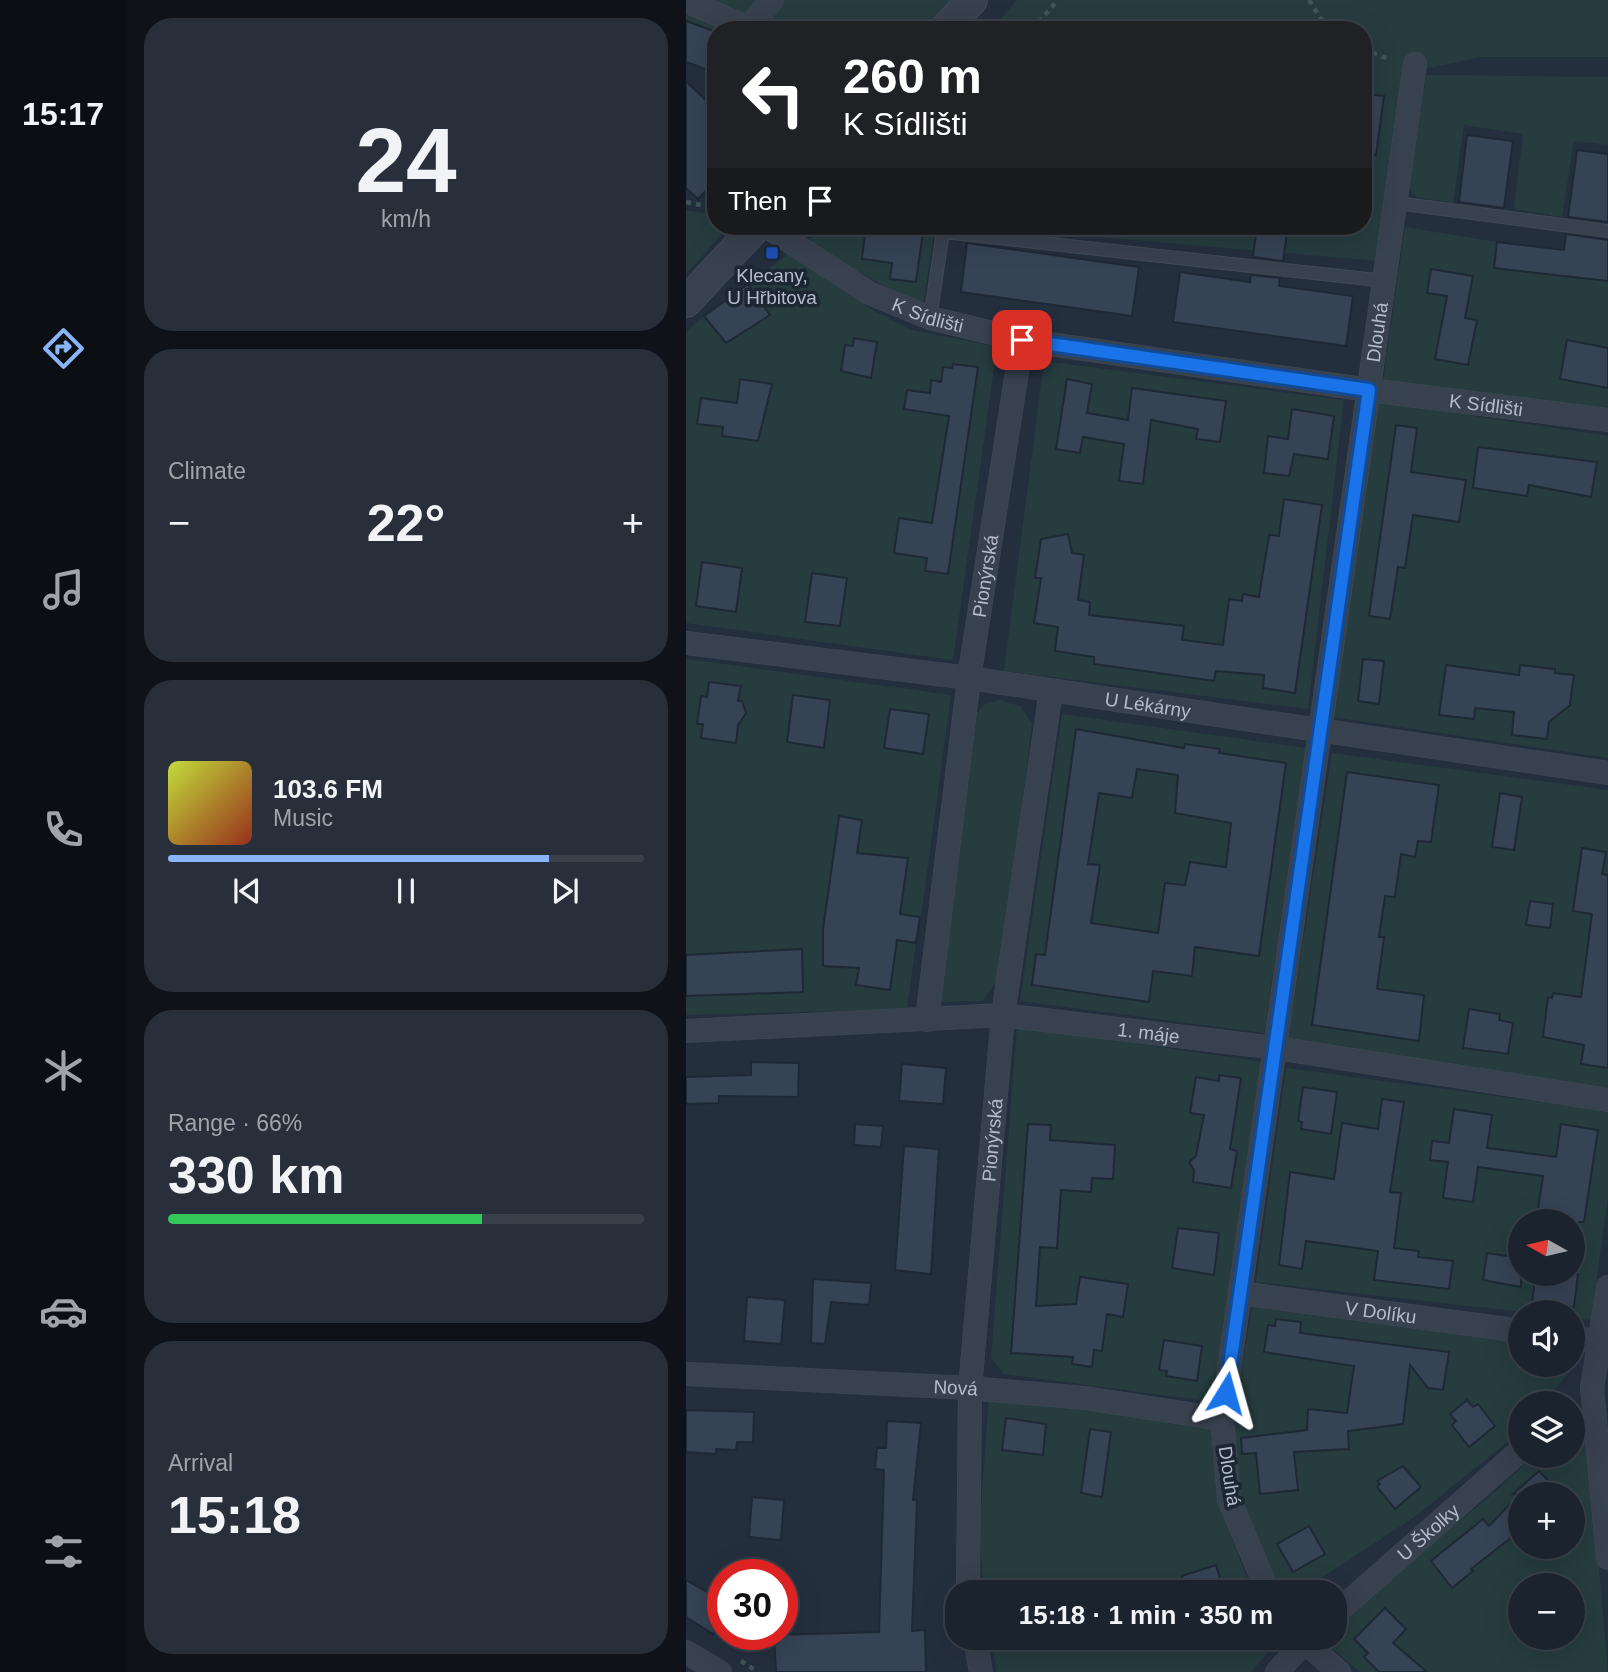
<!DOCTYPE html>
<html lang="en">
<head>
<meta charset="utf-8">
<style>
  :root { --surface:#1b232e; --page:#282f3a; --text:#f1f3f6; --muted:#a0a4aa; --line:#39404a; --accent:#8ab4f8 }
  body { margin:0; font-family:Helvetica,sans-serif; background:var(--page); color:var(--text); height:100vh; display:flex; flex-direction:column; font-size:26px; white-space:nowrap }
  * { box-sizing:border-box; margin:0 }
  p { font-size:23px; color:var(--muted) }
  .icon { flex:none; width:38px; height:38px; fill:none; stroke:currentColor; stroke-width:2; stroke-linecap:round; stroke-linejoin:round }
  .map { position:relative; flex:1; overflow:hidden }
  .sheet { display:flex; flex-direction:column; gap:18px; padding:18px; background:#0f1319; width:560px }
  .sheet>* { flex:none }
  .banner { position:absolute; left:21px; top:21px; width:665px; height:214px; border-radius:28px; box-shadow:0 7px 28px #0002,0 0 0 2px var(--line); background:#202124; color:#fff; overflow:hidden }
  .needle { width:46px; rotate:278deg }
  .tools { position:absolute; left:822px; top:1209px; display:grid; gap:14px }
  .tools a { display:grid; place-items:center; width:77px; height:77px; border-radius:50%; background:var(--surface); box-shadow:0 7px 28px #0002,0 0 0 2px var(--line); font-size:35px }
  .speed { position:absolute; left:21px; top:1559px; display:flex; gap:14px; font-size:35px; font-weight:700; text-align:center }
  .speed>* { display:grid; place-content:center; width:91px; height:91px; border-radius:50%; background:var(--surface); box-shadow:0 7px 28px #0002,0 0 0 2px var(--line); line-height:1 }
  .speed .limit { border:10px solid #d22; background:#fff; color:#111 }
  .pin { position:absolute; display:grid; place-items:center; width:60px; height:60px; color:#fff; margin:-30px; border-radius:14px; box-shadow:0 4px 10px #0006 }
  .me { position:absolute; width:77px; margin:-38px; rotate:8deg; stroke-linejoin:round; filter:drop-shadow(0 0 5px #0008) }
  .turn { display:flex; align-items:center; gap:24px; height:147px; padding:0 21px; font-size:32px }
  .turn .icon { width:91px; height:91px; stroke-width:2.5 }
  .turn b { display:block; font-size:49px; line-height:60px }
  .then { display:flex; align-items:center; height:66px; padding:0 21px; background:#0003; gap:14px; font-size:26px }
  .big { font-size:52px; font-weight:800; line-height:1.1 }
  .sheet .widget { flex:1; display:flex; flex-direction:column; justify-content:center; gap:10px; min-width:0; padding:0 24px; border-radius:28px; background:var(--page) }
  .sheet .dial { align-items:center; gap:0 }
  .dial b { font-size:91px; line-height:1 }
  .song { display:flex; align-items:center; gap:21px }
  .cover { width:84px; height:84px; border-radius:10px; background:linear-gradient(135deg,hsl(70 70% 55%),hsl(10 70% 35%)) }
  .played { height:7px; border-radius:4px; background:linear-gradient(90deg,var(--accent) 80%,var(--line) 80%) }
  .keys { display:flex; justify-content:space-around; direction:ltr }
  .heat { display:flex; justify-content:space-between; align-items:center; font-size:38px; direction:ltr }
  .charge { height:10px; border-radius:5px; background:linear-gradient(90deg,#34c759 66%,var(--line) 0) }
  .trip { position:absolute; left:259px; top:1580px; width:402px; height:70px; border-radius:28px; background:var(--surface); box-shadow:0 7px 28px #0002,0 0 0 2px var(--line); font-weight:800; line-height:70px; text-align:center }
  main { display:flex; flex:1; min-height:0 }
  .tab-bar { display:flex; flex-direction:column; width:126px; justify-content:space-around; align-items:center; background:#0b0e12; color:var(--muted) }
  .tab-bar .icon { width:49px; height:49px }
  .tab-bar .current { color:var(--accent) }
  .tab-bar b { font-size:32px; color:var(--text) }
  .map>svg:first-child { display:block }
  .green { fill:#263c3f; fill-rule:evenodd }
  .building { fill:#364354; stroke:#1f2835; stroke-width:2; fill-rule:evenodd }
  .lines { fill:none; stroke-linecap:round; stroke-linejoin:round }
  .service-casing { stroke:#414a57; stroke-width:14 }
  .minor-casing { stroke:#414a57; stroke-width:24 }
  .tertiary-casing { stroke:#414a57; stroke-width:32 }
  .path { stroke:#3f5557; stroke-width:4.5; stroke-dasharray:5 5; stroke-linecap:butt }
  .service { stroke:#38414e; stroke-width:12 }
  .minor { stroke:#38414e; stroke-width:23 }
  .tertiary { stroke:#38414e; stroke-width:30 }
  .route-casing { stroke:#114b97; stroke-width:18 }
  .route { stroke:#1a73e8; stroke-width:12 }
  .transit-dot { fill:#1a4fb4; stroke:#1d2633; stroke-width:2.5 }
  .labels { text-anchor:middle; stroke-width:7; stroke-linejoin:round; paint-order:stroke }
  .poi-label { font-size:19px; fill:#b4bcc9; stroke:#1d2633 }
  .street-label { font-size:19px; fill:#b4bcc9; stroke:#1d2633 }
</style>
</head>
<body>
<main>
<nav class="tab-bar">
<b>15:17</b>
<svg class="icon current" aria-label="directions" viewBox="0 0 24 24"><path d="M12 3l9 9-9 9-9-9zM9 14v-3h6M13 9l2 2-2 2"/></svg>
<svg class="icon" aria-label="music" viewBox="0 0 24 24"><path d="M9 18V5l10-2v13"/><circle cx="6" cy="18" r="3"/><circle cx="16" cy="16" r="3"/></svg>
<svg class="icon" aria-label="phone" viewBox="0 0 24 24"><path d="M5 4h4l2 5-3 2q2 4 5 5l2-3 5 2v4C11 20 4 13 5 4z"/></svg>
<svg class="icon" aria-label="climate" viewBox="0 0 24 24"><path d="M12 3v18M4 7l16 10M4 17L20 7"/></svg>
<svg class="icon" aria-label="car" viewBox="0 0 24 24"><path d="M5 17H2v-5l4-1 3-4h7l3 4 3 1v5h-3M9 17h6M6 11h13"/><circle cx="7" cy="17" r="2"/><circle cx="17" cy="17" r="2"/></svg>
<svg class="icon" aria-label="filters" viewBox="0 0 24 24"><path d="M4 7h16M4 17h16"/><circle cx="9" cy="7" r="2"/><circle cx="15" cy="17" r="2"/></svg>
</nav>
<section class="sheet">
<div class="widget dial"><b>24</b><p>km/h</p></div>
<div class="widget"><p>Climate</p>
<div class="heat"><a>−</a><b class="big">22°</b><a>+</a></div>
</div>
<div class="widget">
<div class="song"><i class="cover"></i><div><b>103.6 FM</b><p>Music</p></div></div>
<div class="played"></div>
<div class="keys"><svg class="icon" aria-label="previous" viewBox="0 0 24 24"><path d="M18 5L8 12l10 7zM5 5v14"/></svg><svg class="icon" aria-label="pause" viewBox="0 0 24 24"><path d="M8 5v14M16 5v14"/></svg><svg class="icon" aria-label="next" viewBox="0 0 24 24"><path d="M6 5l10 7-10 7zM19 5v14"/></svg></div>
</div>
<div class="widget"><p>Range · 66%</p><b class="big">330 km</b><div class="charge"></div></div>
<div class="widget"><p>Arrival</p><b class="big">15:18</b></div>
</section>
<div class="map">
<svg width="922" height="1672" viewBox="0 0 922 1672">
  <rect width="100%" height="100%" fill="#242f3e"/>
  <g class="green">
    <polygon points="0,0 264,0 235,30 30,32 0,21"/>
    <polygon points="331,0 922,0 922,57 796,57 713,74 719,75 692,261 284,226 677,226 677,30 314,30 315,19"/>
    <polygon points="740,75 922,77 922,145 888,141 876,217 828,209 837,134 778,125 767,203 730,197 723,187"/>
    <polygon points="0,210 30,215 30,226 43,226 0,274"/>
    <polygon points="136,226 249,226 237,307 146,257 124,240"/>
    <polygon points="719,227 811,242 809,268 922,281 922,411 697,381"/>
    <polygon points="102,254 188,311 226,330 311,347 267,660 0,623 0,332 18,316 41,343 84,315 62,284"/>
    <polygon points="358,361 658,400 622,709 318,671"/>
    <polygon points="689,401 922,436 922,758 647,717"/>
    <polygon points="0,659 265,695 235,917 196,911 193,938 230,943 221,1009 0,1015"/>
    <polygon points="314,700 334,706 346,723 316,974 296,1001 252,1002 284,721 299,704"/>
    <polygon points="376,714 620,748 578,1033 334,1001"/>
    <polygon points="646,753 922,790 922,1088 602,1039"/>
    <polygon points="331,1026 576,1062 528,1402 318,1374 305,1358"/>
    <path d="M600,1068L922,1111V1197L905,1320L887,1318V1312H837L570,1282ZM835,1222H887V1274H835Z"/>
    <path d="M566,1307L835,1343V1365H887V1350L896,1351L895,1359L857,1403L835,1404V1429L829,1436L727,1518L614,1592H593C572,1550 554,1508 549,1461C544,1412 559,1356 566,1307Z"/>
    <path d="M303,1395L525,1427C527,1487 543,1538 568,1592H297L294,1523Z"/>
    <path d="M887,1430H901L922,1672H674L638,1641L649,1638V1631L727,1558L801,1499L847,1456H887ZM835,1494H887V1547H835ZM835,1586H887V1638H835Z"/>
    <polygon points="304,1638 588,1638 578,1657 565,1672 311,1672"/>
  </g>
  <g class="building">
    <polygon points="0,21 30,32 30,73 0,62"/>
    <polygon points="0,81 30,110 30,180 12,199 0,188"/>
    <polygon points="677,94 698,96 690,155 677,154"/>
    <polygon points="781,135 827,141 818,208 773,202"/>
    <polygon points="891,150 922,154 922,222 882,217"/>
    <polygon points="180,226 237,231 230,282 204,279 206,263 176,259"/>
    <polygon points="571,226 602,226 597,261 567,257"/>
    <polygon points="880,234 922,240 922,281 808,268 811,242 878,250"/>
    <polygon points="281,243 453,267 446,316 275,292"/>
    <polygon points="745,269 787,276 779,318 791,320 782,365 749,359 761,296 741,293"/>
    <polygon points="494,272 564,282 565,275 594,278 593,286 667,296 660,346 487,322"/>
    <polygon points="62,284 84,315 40,343 18,316"/>
    <polygon points="168,338 191,342 185,378 155,371 159,345 167,346"/>
    <polygon points="881,340 922,348 922,388 874,379"/>
    <polygon points="267,364 292,367 262,574 239,571 241,558 208,553 213,518 246,523 263,416 218,409 221,390 244,393 245,380 255,382 257,367 266,368"/>
    <polygon points="54,379 86,384 72,441 36,436 37,427 11,424 15,398 51,403"/>
    <polygon points="381,379 406,384 401,413 442,420 446,388 540,401 534,442 510,439 512,429 465,420 457,484 433,481 438,444 397,437 394,453 370,449"/>
    <polygon points="606,409 648,416 642,459 608,454 603,476 578,473 582,436 602,439"/>
    <polygon points="710,425 731,428 725,472 780,480 773,522 727,515 719,568 712,567 704,619 683,616"/>
    <polygon points="792,447 911,462 905,497 843,485 841,496 787,488"/>
    <polygon points="598,499 636,505 609,693 577,688 578,675 530,671 528,681 408,664 408,657 369,651 372,627 348,623 355,578 349,578 355,539 382,534 386,553 398,555 392,600 404,602 403,615 498,626 496,640 537,645 543,599 556,601 557,594 573,597 583,535 593,536"/>
    <polygon points="16,562 56,568 50,612 10,606"/>
    <polygon points="126,573 161,578 154,626 119,622"/>
    <polygon points="677,659 698,661 693,704 672,701"/>
    <polygon points="760,665 833,675 834,665 869,669 869,673 888,675 884,705 863,722 861,739 826,735 828,712 789,708 788,719 753,715"/>
    <polygon points="23,682 55,686 52,701 56,701 60,713 52,725 50,743 15,738 17,724 11,724 15,696 21,697"/>
    <polygon points="107,695 144,700 138,748 101,742"/>
    <polygon points="204,709 243,714 237,754 198,748"/>
    <path d="M390,729L498,748L499,744L534,749L533,753L600,763L573,956L509,947L506,976L467,971L463,1002L346,985L350,954L359,955ZM451,769L492,775L489,813L545,823L540,867L504,862L499,885L479,883L472,933L405,923L414,865L402,864L413,793L446,798Z"/>
    <polygon points="661,772 753,785 745,842 732,841 729,857 715,854 709,897 699,896 693,937 698,937 691,989 738,995 733,1041 626,1025"/>
    <polygon points="814,793 836,797 828,850 806,847"/>
    <polygon points="153,816 176,820 171,853 222,858 214,914 234,917 230,943 211,940 204,990 170,985 173,968 137,966 137,929"/>
    <polygon points="896,848 920,852 916,874 922,875 922,1068 895,1064 898,1045 857,1037 862,997 866,998 867,993 895,997 906,914 887,911"/>
    <polygon points="844,901 867,904 864,928 840,925"/>
    <polygon points="116,949 117,992 0,996 0,955"/>
    <polygon points="783,1009 814,1014 813,1020 827,1023 822,1054 777,1048"/>
    <polygon points="65,1062 113,1063 112,1097 33,1096 33,1103 0,1104 0,1077 65,1075"/>
    <polygon points="216,1064 260,1068 257,1104 213,1101"/>
    <polygon points="533,1075 555,1078 544,1149 551,1151 545,1188 507,1182 508,1170 503,1162 510,1156 518,1115 504,1113 510,1077 533,1081"/>
    <polygon points="617,1087 651,1092 645,1134 615,1129 616,1122 612,1121"/>
    <polygon points="696,1099 718,1102 704,1192 715,1193 708,1248 733,1251 732,1257 767,1261 763,1289 688,1280 692,1251 620,1241 616,1269 593,1265 604,1172 648,1179 656,1123 692,1129"/>
    <polygon points="768,1109 806,1115 801,1148 870,1157 875,1124 912,1130 898,1222 850,1222 857,1176 792,1167 787,1202 757,1198 762,1162 744,1160 746,1141 763,1143"/>
    <polygon points="169,1124 197,1126 195,1147 168,1145"/>
    <polygon points="342,1124 365,1125 364,1140 429,1145 427,1179 406,1178 405,1192 375,1190 371,1248 354,1247 350,1306 390,1304 394,1277 442,1284 437,1317 421,1314 416,1351 408,1350 406,1367 386,1364 387,1357 325,1353"/>
    <polygon points="218,1146 253,1149 245,1274 209,1270"/>
    <polygon points="492,1228 533,1233 528,1275 486,1268"/>
    <polygon points="801,1253 835,1258 835,1287 797,1280"/>
    <polygon points="850,1274 892,1274 888,1307 846,1302"/>
    <polygon points="127,1279 185,1283 183,1305 145,1302 139,1344 125,1343"/>
    <polygon points="61,1297 99,1300 95,1344 58,1341"/>
    <polygon points="590,1319 615,1322 614,1333 763,1352 757,1390 742,1388 724,1365 717,1424 662,1431 663,1449 608,1452 612,1490 574,1494 570,1453 556,1454 555,1438 621,1430 622,1409 661,1413 668,1366 578,1352 582,1325 589,1326"/>
    <polygon points="478,1340 516,1346 511,1381 480,1376 481,1371 473,1370"/>
    <polygon points="781,1400 787,1407 792,1404 809,1426 783,1447 766,1425 770,1421 764,1414"/>
    <polygon points="0,1410 68,1412 67,1442 51,1442 50,1450 30,1449 30,1454 0,1452"/>
    <polygon points="320,1418 360,1424 357,1455 316,1450"/>
    <polygon points="201,1421 235,1423 227,1500 231,1500 226,1631 239,1630 240,1672 90,1672 88,1635 193,1632 198,1470 189,1469 191,1448 200,1448"/>
    <polygon points="404,1429 425,1432 416,1497 395,1493"/>
    <polygon points="717,1466 735,1487 709,1509 691,1487 694,1484 691,1481"/>
    <polygon points="853,1471 875,1494 835,1494 835,1530 785,1569 787,1571 766,1588 745,1561 797,1519 803,1526 834,1494 827,1494"/>
    <polygon points="66,1497 98,1500 95,1540 63,1537"/>
    <polygon points="623,1526 639,1554 607,1572 591,1544"/>
    <polygon points="530,1565 538,1592 500,1592 496,1576"/>
    <polygon points="0,1580 37,1601 37,1617 27,1634 0,1617"/>
    <polygon points="699,1608 720,1629 707,1643 741,1672 693,1672 678,1657 682,1653 668,1639"/>
  </g>
  <g class="lines">
    <defs>
      <g id="service">
        <polyline points="711,203 922,231"/>
        <polyline points="244,318 257,232 700,281"/>
      </g>
      <g id="minor">
        <polyline points="0,1 62,28 86,0"/>
        <path id="s1" d="M80,226L183,293L244,318L336,340L683,390L922,420"/>
        <path id="s2" d="M0,643L283,678L922,773"/>
        <path id="s3" d="M241,1020L283,678L336,340"/>
        <path id="s4" d="M0,1031L317,1015L590,1048L922,1100"/>
        <polyline points="922,1287 906,1388 922,1558"/>
        <path id="s5" d="M554,1293L835,1331"/>
        <polyline points="887,1338 913,1341"/>
        <path id="s6" d="M0,1374L284,1388L399,1398L536,1419"/>
        <path id="s7" d="M282,1592L284,1388L317,1015L365,691"/>
        <path id="s8" d="M582,1592L543,1499L536,1419L729,64"/>
        <path id="s9" d="M649,1614L835,1450"/>
        <polyline points="289,1638 295,1672"/>
        <polyline points="614,1638 653,1672"/>
        <polyline points="0,1652 34,1672"/>
        <polyline points="591,1672 622,1638"/>
      </g>
      <g id="tertiary">
        <polyline points="258,30 286,0"/>
        <polyline points="0,302 71,226"/>
      </g>
    </defs>
    <use href="#service" class="service-casing"/>
    <use href="#minor" class="minor-casing"/>
    <use href="#tertiary" class="tertiary-casing"/>
    <g class="path">
      <polyline points="623,0 642,30"/>
      <polyline points="303,22 318,30"/>
      <polyline points="346,30 372,0"/>
      <polyline points="677,49 705,60"/>
      <polyline points="19,187 30,176"/>
      <polyline points="0,202 30,208"/>
      <polyline points="55,1661 72,1672"/>
    </g>
    <use href="#service" class="service"/>
    <use href="#minor" class="minor"/>
    <use href="#tertiary" class="tertiary"/>
  </g>
  <g class="lines">
    <defs>
      <polyline id="route" points="336,340 683,390 540,1393"/>
    </defs>
    <use href="#route" class="route-casing"/>
    <use href="#route" class="route"/>
  </g>
  <rect class="transit-dot" x="79" y="246" width="14" height="14" rx="3.5"/>
  <g class="labels">
    <g class="poi-label">
      <text x="86" y="282">Klecany,<tspan x="86" dy="22">U Hřbitova</tspan></text>
    </g>
    <g class="street-label">
      <text dy="7" stroke="none"><textPath href="#s1" startOffset="186">K Sídlišti</textPath></text>
      <text dy="7" stroke="none"><textPath href="#s8" startOffset="1279">Dlouhá</textPath></text>
      <text dy="7" stroke="none"><textPath href="#s1" startOffset="752">K Sídlišti</textPath></text>
      <text dy="7" stroke="none"><textPath href="#s3" startOffset="448">Pionýrská</textPath></text>
      <text dy="7" stroke="none"><textPath href="#s2" startOffset="466">U Lékárny</textPath></text>
      <text dy="7" stroke="none"><textPath href="#s4" startOffset="464">1. máje</textPath></text>
      <text dy="7" stroke="none"><textPath href="#s7" startOffset="453">Pionýrská</textPath></text>
      <text dy="7" stroke="none"><textPath href="#s5" startOffset="142">V Dolíku</textPath></text>
      <text dy="7" stroke="none"><textPath href="#s6" startOffset="270">Nová</textPath></text>
      <text transform="translate(544 1476) rotate(81)" y="7">Dlouhá</text>
      <text dy="7" stroke="none"><textPath href="#s9" startOffset="124">U Školky</textPath></text>
    </g>
  </g>
</svg>
<div class="tools">
<a><svg class="needle" viewBox="-14 -14 28 28"><path d="M0-13l5 13h-10z" fill="#e53935"/><path d="M0 13l5-13h-10z" fill="#a0a4aa"/></svg></a>
<a><svg class="icon" aria-label="sound" viewBox="0 0 24 24"><path d="M4 9h4l5-4v14l-5-4H4zM17 9q2 3 0 6"/></svg></a>
<a><svg class="icon" aria-label="layers" viewBox="0 0 24 24"><path d="M12 4l9 5-9 5-9-5zM3 14l9 5 9-5"/></svg></a>
<a>+</a>
<a>−</a>
</div>
<div class="speed"><div class="limit">30</div></div>
<div class="pin" style="left:336px;top:340px;background:#d93025"><svg class="icon" aria-label="arrive" viewBox="0 0 24 24"><path d="M6 21V4h12l-3 4 3 4H6"/></svg></div>
<svg class="me" style="left:540px;top:1393px" viewBox="-20 -20 40 40"><path d="M0-17L14 15 0 8-14 15z" fill="#1a73e8" stroke="#fff" stroke-width="4"/></svg>
<div class="trip">15:18 · 1 min · 350 m</div>
<div class="banner">
<div class="turn"><svg class="icon" aria-label="left" viewBox="0 0 24 24"><path d="M17 20v-9H6M10 6l-5 5 5 5"/></svg><div><b>260 m</b>K Sídlišti</div></div>
<div class="then">Then<svg class="icon" aria-label="arrive" viewBox="0 0 24 24"><path d="M6 21V4h12l-3 4 3 4H6"/></svg></div>
</div>
</div>
</main>
</body>
</html>
